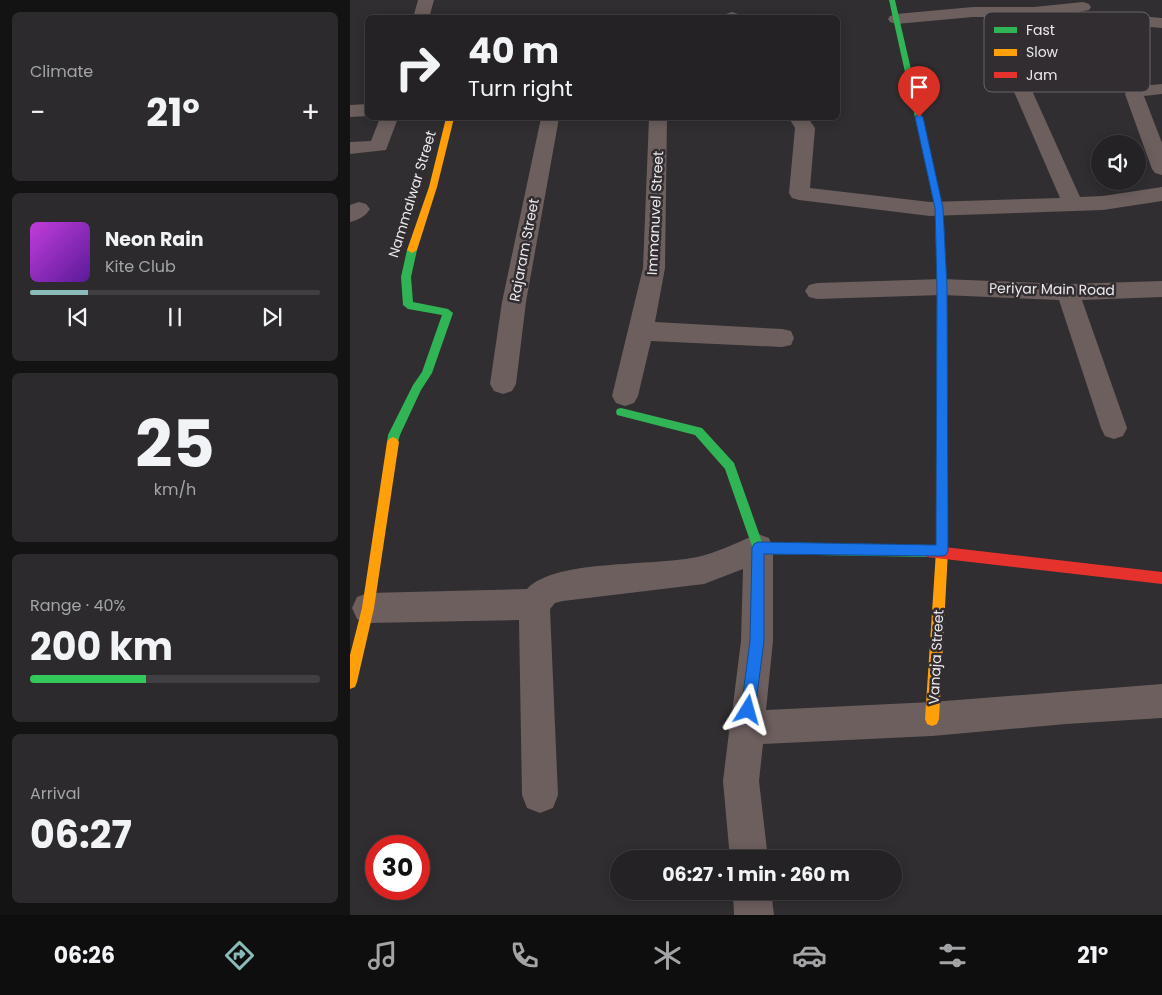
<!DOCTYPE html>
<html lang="en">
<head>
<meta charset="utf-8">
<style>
  :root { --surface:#242224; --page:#2c2a2c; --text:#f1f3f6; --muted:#a3a4a6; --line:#413f41; --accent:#8bbbb9 }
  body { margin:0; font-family:Poppins,sans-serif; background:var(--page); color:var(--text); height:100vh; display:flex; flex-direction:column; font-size:19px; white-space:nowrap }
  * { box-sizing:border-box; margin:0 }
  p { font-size:16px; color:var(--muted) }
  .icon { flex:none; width:28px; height:28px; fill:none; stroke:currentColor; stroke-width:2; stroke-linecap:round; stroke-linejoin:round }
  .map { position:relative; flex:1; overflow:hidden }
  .panel { display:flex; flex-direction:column; gap:12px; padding:12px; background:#141314; width:350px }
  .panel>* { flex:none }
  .top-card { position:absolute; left:15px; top:15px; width:475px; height:105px; border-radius:8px; box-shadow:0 2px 12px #0003,0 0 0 1px var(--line); background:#242224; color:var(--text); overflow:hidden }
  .fabs { position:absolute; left:741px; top:135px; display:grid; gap:10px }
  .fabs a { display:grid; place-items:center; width:55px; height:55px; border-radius:50%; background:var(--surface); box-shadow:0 2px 12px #0003,0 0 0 1px var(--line); font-size:25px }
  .speed { position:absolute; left:15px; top:835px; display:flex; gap:10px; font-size:25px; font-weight:700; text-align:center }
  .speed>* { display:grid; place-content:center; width:65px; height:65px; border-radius:50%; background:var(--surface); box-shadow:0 2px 12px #0003,0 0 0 1px var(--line); line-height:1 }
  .speed .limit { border:8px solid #d22; background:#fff; color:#111 }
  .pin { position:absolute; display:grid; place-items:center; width:42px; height:42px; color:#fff; margin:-51px -21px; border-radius:50% 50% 50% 0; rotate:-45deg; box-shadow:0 0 5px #0007 }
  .pin .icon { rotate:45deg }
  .me { position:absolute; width:55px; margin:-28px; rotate:8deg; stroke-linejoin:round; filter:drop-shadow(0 0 4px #0008) }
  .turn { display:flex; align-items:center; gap:18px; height:105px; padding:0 20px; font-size:22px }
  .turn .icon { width:65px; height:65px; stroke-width:2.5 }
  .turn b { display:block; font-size:35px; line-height:42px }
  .big { font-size:38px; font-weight:700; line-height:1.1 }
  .panel .tile { flex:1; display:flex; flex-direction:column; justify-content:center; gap:8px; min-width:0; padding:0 18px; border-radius:8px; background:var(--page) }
  .panel .dial { align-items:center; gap:0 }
  .dial b { font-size:65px; line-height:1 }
  .song { display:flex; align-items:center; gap:15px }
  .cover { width:60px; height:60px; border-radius:8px; background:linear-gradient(135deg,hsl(290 70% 55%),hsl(270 70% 35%)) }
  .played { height:5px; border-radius:2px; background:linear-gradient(90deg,var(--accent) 20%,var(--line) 20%) }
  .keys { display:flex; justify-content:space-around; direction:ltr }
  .heat { display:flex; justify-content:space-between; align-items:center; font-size:28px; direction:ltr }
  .charge { height:8px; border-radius:4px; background:linear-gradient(90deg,#34c759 40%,var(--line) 0) }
  .trip { position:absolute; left:260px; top:850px; width:292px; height:50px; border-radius:25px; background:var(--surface); box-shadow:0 2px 12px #0003,0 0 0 1px var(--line); font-weight:700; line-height:50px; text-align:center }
  .dock { display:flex; height:80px; justify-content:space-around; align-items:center; background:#0e0e0e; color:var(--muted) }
  .dock .icon { width:35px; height:35px }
  .dock .selected { color:var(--accent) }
  .dock b { font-size:22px; color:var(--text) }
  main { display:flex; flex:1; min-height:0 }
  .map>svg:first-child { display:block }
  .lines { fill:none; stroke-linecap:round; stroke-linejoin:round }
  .street { fill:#6c5f5e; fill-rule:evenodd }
  .fast { fill:#30b455; fill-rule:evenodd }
  .slow { fill:#ff9f0a; fill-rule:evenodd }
  .jam { fill:#e5322d; fill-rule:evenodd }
  .route { fill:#1a73e8; stroke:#114b97 }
  .labels { text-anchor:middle; stroke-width:5; stroke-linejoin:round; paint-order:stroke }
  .street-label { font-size:14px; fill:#ece9ec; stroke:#312d31 }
  .key { fill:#312d31; stroke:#696569; stroke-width:1 }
  .key-label { font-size:14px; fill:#ece9ec }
</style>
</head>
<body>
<main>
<section class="panel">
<div class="tile"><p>Climate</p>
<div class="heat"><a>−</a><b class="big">21°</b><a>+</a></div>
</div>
<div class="tile">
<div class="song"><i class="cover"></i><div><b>Neon Rain</b><p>Kite Club</p></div></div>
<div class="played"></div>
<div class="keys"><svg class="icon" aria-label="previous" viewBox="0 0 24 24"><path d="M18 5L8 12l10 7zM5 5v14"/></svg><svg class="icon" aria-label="pause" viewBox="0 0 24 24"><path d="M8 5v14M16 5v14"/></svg><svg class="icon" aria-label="next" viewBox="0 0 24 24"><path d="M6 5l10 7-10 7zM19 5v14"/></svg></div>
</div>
<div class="tile dial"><b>25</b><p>km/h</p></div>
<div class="tile"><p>Range · 40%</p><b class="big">200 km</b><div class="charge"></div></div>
<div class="tile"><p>Arrival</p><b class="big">06:27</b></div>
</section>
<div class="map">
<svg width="812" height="915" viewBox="0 0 812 915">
  <rect width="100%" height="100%" fill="#302e30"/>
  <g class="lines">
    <g class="street">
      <polygon points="68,0 84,0 79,18 63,18"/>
      <polygon points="733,2 739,4 741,7 739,10 723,13 729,17 776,15 812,18 812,28 776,25 725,27 719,25 706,15 684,17 623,17 546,24 540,22 538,19 540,16 546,14 623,7 684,7"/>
      <polygon points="382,12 388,14 390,18 374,18 376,14"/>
      <polygon points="661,59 667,60 670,64 730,197 753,196 812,187 812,201 753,210 580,216 449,200 442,198 439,193 445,128 439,118 458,118 465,128 460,188 580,202 710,198 652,64 655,60"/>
      <polygon points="812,84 812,94 794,96 812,143 812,175 805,173 802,169 775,94 780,87"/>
      <polygon points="18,104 18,116 0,117 0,105"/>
      <polygon points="30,118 48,118 36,150 0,154 0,142 21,141"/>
      <polygon points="191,118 209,118 176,302 166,384 162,391 153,394 144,391 140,384 152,302"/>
      <polygon points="299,118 317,118 315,268 305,322 432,329 441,331 444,338 441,345 432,347 301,341 288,396 284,403 275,406 266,403 262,396 293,268"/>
      <path d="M9,202L16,204L20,209C15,217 8,220 0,222V205Z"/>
      <polygon points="592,279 718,284 812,281 812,297 732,300 777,428 773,436 764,439 755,436 751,428 709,300 592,295 467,299 459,297 455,291 459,285 467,283"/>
      <path d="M408,534L419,538L423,548V641L416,710L582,702L812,684V718L716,724L582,736L413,744L409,781L418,859H380L373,781L379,732L378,728L381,721L391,641L393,569L354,584L213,601L205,603L200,609L208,795L203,808L190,813L177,808L172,795L169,620L18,623L7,619L2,608L7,597L18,593L177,589C207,557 311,568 355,555C373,550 390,541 408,534Z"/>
      <polygon points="383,891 421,891 424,915 384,915"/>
    </g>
    <g class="fast">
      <polygon points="539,0 545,0 593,208 597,287 598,476 596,480 592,481 588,480 586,476 587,287 585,208"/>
      <polygon points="62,247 67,250 61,277 63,302 98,309 103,313 82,373 71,390 50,435 47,445 39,445 37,442 38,435 63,385 72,372 92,315 58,309 53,305 51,277 57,250"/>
      <polygon points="271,408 352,428 384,463 412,542 577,545 581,547 583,551 581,555 577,557 408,554 404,552 375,469 345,435 267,415 266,412 267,409"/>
    </g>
    <g class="slow">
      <polygon points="96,118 104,118 87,187 67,250 62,253 57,250 79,187"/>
      <polygon points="43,437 47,439 49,442 24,608 7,682 5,687 0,689 0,655 12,608 37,442 39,439"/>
      <polygon points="592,471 596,472 598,476 598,551 589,719 587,724 582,726 577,724 575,719 586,551 586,476 588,472"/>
    </g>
    <polygon class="jam" points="577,545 812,572 812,584 577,557 573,555 571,551 573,547"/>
  </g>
  <polygon class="route" points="569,114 573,117 593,208 597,287 598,551 596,555 592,556 414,554 414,641 405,710 403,715 398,717 393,715 391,710 400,641 402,548 404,544 408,542 586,545 587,287 585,208 565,117"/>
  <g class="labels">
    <g class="street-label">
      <text transform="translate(62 194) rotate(-73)" y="5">Nammalwar Street</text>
      <text transform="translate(305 213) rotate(-87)" y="5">Immanuvel Street</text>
      <text transform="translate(174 250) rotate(-79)" y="5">Rajaram Street</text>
      <text transform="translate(702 289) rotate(1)" y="5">Periyar Main Road</text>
      <text transform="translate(586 657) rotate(-87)" y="5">Vanaja Street</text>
    </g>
  </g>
  <rect x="634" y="12" width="166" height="80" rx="8" class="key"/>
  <rect x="644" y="27" width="23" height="6" fill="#30b455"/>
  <rect x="644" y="49" width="23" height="7" fill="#ff9f0a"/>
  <rect x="644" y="72" width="23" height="6" fill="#e5322d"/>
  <g class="key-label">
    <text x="676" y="35">Fast</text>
    <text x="676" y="57">Slow</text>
    <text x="676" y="80">Jam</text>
  </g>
</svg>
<div class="fabs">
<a><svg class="icon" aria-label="sound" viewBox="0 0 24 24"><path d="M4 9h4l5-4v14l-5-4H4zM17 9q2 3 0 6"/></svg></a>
</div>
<div class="speed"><div class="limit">30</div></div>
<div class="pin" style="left:569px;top:117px;background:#d93025"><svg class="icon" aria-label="arrive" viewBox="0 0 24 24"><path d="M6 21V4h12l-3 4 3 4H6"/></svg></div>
<svg class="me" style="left:398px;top:710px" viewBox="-20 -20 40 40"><path d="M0-17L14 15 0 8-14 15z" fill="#1a73e8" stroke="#fff" stroke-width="4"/></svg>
<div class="trip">06:27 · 1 min · 260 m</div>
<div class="top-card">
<div class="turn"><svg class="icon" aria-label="right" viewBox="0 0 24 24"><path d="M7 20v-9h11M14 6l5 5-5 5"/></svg><div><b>40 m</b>Turn right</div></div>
</div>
</div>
</main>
<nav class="dock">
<b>06:26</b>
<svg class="icon selected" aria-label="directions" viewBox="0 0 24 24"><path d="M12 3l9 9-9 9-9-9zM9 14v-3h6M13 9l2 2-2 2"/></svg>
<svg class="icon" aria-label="music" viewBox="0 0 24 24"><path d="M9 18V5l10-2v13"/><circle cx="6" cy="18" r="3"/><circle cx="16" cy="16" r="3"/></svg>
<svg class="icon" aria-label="phone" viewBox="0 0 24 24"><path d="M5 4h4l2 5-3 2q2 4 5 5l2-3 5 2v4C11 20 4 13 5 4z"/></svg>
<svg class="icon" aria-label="climate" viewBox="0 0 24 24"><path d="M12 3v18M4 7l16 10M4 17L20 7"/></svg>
<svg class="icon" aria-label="car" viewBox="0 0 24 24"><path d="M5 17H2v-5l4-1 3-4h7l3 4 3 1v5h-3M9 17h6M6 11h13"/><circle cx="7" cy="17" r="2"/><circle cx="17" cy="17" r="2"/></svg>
<svg class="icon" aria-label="filters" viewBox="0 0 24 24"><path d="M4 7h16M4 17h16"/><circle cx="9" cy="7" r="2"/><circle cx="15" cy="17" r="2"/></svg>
<b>21°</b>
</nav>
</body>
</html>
